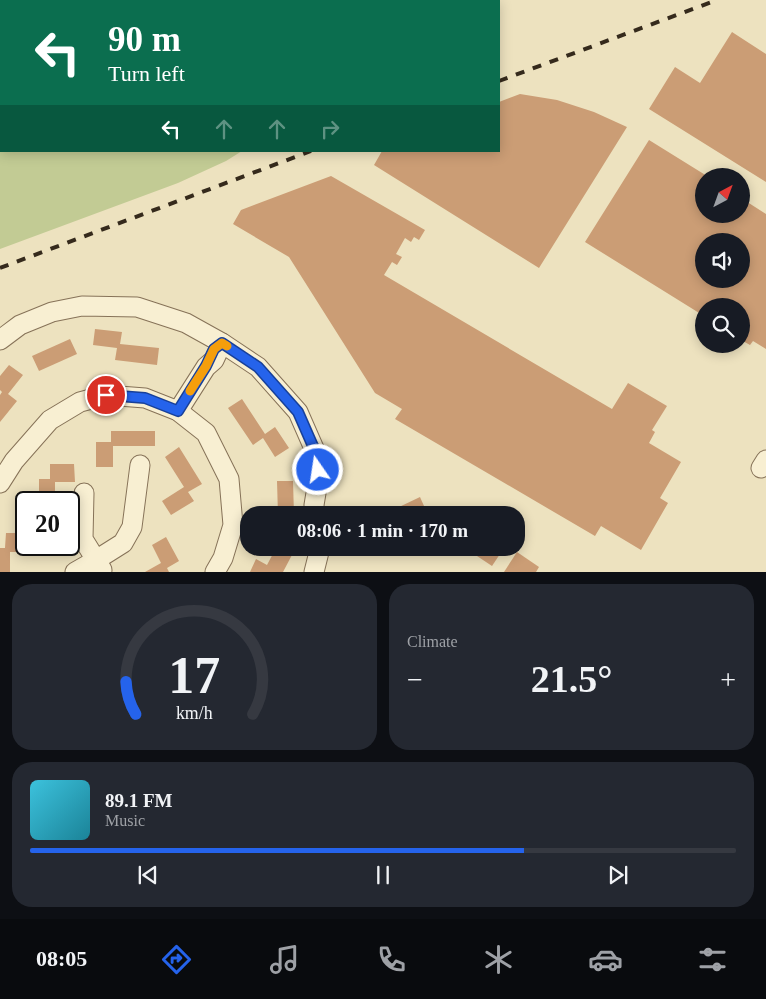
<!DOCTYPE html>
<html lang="en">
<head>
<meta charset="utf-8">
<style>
  :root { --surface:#171b24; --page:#242831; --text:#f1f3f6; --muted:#9ea1a6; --line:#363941; --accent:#2563eb }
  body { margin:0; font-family:Georgia,serif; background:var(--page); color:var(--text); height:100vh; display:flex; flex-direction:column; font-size:19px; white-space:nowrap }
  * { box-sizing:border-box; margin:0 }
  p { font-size:16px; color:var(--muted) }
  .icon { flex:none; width:28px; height:28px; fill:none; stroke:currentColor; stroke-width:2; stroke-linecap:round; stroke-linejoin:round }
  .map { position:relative; height:572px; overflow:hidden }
  .panel { display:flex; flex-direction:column; gap:12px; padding:12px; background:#0d0f14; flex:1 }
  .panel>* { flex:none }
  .hud { position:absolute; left:0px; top:0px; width:500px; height:152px; box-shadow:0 2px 12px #0003; background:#0b6e4f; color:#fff; overflow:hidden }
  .needle { width:32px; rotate:41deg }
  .tools { position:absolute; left:695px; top:168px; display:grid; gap:10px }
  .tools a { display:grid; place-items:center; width:55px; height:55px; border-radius:50%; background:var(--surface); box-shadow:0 2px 12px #0003; font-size:25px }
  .speed { position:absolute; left:15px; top:491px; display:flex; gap:10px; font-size:25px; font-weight:700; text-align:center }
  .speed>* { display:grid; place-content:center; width:65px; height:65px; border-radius:50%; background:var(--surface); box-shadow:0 2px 12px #0003; line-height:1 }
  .speed .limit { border:2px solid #111; border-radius:8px; background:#fff; color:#111 }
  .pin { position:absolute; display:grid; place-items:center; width:42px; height:42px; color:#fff; margin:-21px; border:2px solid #fff; border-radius:50%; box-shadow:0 1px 5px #0007 }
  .me { position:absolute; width:55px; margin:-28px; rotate:347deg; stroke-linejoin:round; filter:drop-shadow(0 0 4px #0008) }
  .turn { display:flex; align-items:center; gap:18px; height:105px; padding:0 25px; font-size:22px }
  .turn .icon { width:65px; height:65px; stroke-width:2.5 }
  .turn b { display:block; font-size:35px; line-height:42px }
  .lanes { display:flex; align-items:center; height:48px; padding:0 25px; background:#0003; justify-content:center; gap:25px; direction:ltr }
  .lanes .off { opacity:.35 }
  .big { font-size:38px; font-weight:700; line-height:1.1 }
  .panel .tile { flex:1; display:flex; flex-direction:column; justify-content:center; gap:8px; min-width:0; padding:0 18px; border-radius:20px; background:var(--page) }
  .panel .dial { align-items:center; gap:0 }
  .dial svg { height:130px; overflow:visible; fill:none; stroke:var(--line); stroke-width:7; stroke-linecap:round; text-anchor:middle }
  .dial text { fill:var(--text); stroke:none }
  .song { display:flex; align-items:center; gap:15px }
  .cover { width:60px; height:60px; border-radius:8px; background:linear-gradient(135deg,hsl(190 70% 55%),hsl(190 70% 35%)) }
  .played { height:5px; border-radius:2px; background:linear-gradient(90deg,var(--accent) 70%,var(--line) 70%) }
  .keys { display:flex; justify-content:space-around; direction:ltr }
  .heat { display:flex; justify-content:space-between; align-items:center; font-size:28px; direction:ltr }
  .panel .tiles { flex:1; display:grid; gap:12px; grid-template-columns:1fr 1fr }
  .tile:last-child { grid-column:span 2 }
  .trip { position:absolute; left:240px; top:506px; width:285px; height:50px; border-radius:20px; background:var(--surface); box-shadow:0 2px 12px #0003; font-weight:700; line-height:50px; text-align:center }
  .dock { display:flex; height:80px; justify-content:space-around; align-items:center; background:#090b0e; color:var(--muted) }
  .dock .icon { width:35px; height:35px }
  .dock .active { color:var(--accent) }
  .dock b { font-size:22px; color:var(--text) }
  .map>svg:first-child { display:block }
  .green { fill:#c2cb94 }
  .building { fill:#cb9d75; fill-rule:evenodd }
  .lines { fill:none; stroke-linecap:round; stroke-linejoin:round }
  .minor-casing { stroke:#867258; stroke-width:21 }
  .minor { stroke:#f8efd2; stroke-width:19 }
  .rail { stroke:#352a1c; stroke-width:4; stroke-dasharray:9 9; stroke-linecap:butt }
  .route-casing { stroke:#184099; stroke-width:12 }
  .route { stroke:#2563eb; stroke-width:9 }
  .slow { stroke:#f59e0b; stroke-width:9 }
</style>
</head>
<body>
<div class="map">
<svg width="766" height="572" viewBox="0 0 766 572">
  <rect width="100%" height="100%" fill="#ede2bf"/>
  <polygon class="green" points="0,0 135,1 1,1 1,151 242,151 226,161 178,183 0,249"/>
  <g class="building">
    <polygon points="732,32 766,54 766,182 649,109 675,67 700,83"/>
    <polygon points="520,94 557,100 594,112 627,127 539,268 374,165 382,151 499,151 499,102"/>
    <path d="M649,140L707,176H704V214H741V198L766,214V349L753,341L750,345L741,340V306H704V316L585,242ZM704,241H741V279H704Z"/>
    <polygon points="331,176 425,230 419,240 414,237 411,242 405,238 396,254 402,257 397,265 392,262 384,275 612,409 628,383 667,406 652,430 655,432 649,443 681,462 660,498 668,503 641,550 601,526 595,536 395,419 402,409 375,393 289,257 233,224 241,210"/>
    <polygon points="95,329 122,332 120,344 159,348 157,365 115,360 117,348 93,345"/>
    <polygon points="70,339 77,354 39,371 32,356"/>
    <polygon points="9,365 23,375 8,394 17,401 0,422 0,395 2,392 0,390 0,376"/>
    <polygon points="242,399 265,434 275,427 289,448 275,457 263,438 253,445 228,408"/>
    <polygon points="111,431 155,431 155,446 113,446 113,467 96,467 96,442 111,442"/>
    <polygon points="179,447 202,484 188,492 194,501 171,515 162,501 184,487 165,457"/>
    <polygon points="50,464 74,464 75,482 55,482 55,502 39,502 39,479 50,479"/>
    <polygon points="277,481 293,481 294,515 278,515"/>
    <polygon points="420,497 428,515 400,515 397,508"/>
    <polygon points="6,533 26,533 26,545 31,545 31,552 10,552 10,572 0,572 0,548 5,548"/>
    <polygon points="166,537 179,561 167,568 169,572 145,572 161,563 152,545"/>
    <polygon points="276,548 284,548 293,553 283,572 250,572 256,559 267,565"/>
    <polygon points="474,548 497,548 502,551 492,566 471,552"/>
    <polygon points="517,552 539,567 536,572 504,572"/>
  </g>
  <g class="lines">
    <defs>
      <g id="minor">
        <polyline points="0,340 20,325 52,312 82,306 137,307 186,323 222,343 258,367 298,412 319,460 318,481 314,505 315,515"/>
        <polyline points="178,411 206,367 214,360 222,343"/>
        <polyline points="761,468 766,460"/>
        <polyline points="0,483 14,461 50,420 80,402 106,395 145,398 178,411 206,433 229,479 233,525 223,558 215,572"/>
        <polyline points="84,493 83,539 96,560 123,543 132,527 140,465"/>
        <polyline points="75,572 96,560 102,570"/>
        <polyline points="314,572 320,548"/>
      </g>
    </defs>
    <use href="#minor" class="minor-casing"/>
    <use href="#minor" class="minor"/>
    <g class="rail">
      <polyline points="499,81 717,0"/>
      <polyline points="0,268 311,151"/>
    </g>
  </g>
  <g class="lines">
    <defs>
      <polyline id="route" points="106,395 145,398 178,411 206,366 214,349 222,343 258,367 298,412 319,460 318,470"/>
    </defs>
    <use href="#route" class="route-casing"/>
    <use href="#route" class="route"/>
    <polyline class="slow" points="190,391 206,366 214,349 222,343 227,346"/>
  </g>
</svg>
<div class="tools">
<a><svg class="needle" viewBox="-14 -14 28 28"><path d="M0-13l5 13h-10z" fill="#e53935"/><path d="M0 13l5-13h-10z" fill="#9ea1a6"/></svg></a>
<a><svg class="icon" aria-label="sound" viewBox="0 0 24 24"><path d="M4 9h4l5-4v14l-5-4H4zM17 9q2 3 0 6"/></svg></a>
<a><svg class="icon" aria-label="search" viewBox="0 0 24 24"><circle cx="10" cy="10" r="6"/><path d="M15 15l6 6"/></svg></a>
</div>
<div class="speed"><div class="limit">20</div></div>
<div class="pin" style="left:106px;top:395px;background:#d93025"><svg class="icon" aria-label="arrive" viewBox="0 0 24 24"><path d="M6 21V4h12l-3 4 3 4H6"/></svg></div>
<svg class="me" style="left:318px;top:470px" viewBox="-20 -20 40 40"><circle r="17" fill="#2563eb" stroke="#fff" stroke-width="3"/><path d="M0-11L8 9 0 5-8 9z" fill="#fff"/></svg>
<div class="trip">08:06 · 1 min · 170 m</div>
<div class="hud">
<div class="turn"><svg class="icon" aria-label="left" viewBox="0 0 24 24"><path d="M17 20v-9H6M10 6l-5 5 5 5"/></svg><div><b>90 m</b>Turn left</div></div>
<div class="lanes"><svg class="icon" aria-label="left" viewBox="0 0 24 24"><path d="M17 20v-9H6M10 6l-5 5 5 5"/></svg><svg class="icon off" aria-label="ahead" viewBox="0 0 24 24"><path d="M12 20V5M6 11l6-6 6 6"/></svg><svg class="icon off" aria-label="ahead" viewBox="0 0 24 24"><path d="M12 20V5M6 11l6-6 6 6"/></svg><svg class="icon off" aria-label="right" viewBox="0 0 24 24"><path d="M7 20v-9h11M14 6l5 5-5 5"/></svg></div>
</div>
</div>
<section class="panel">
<div class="tiles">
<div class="tile dial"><svg viewBox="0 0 100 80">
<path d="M14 69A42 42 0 1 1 86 69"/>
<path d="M14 69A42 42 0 0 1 8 49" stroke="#2563eb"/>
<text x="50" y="56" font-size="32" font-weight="700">17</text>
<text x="50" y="72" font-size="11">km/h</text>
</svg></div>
<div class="tile"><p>Climate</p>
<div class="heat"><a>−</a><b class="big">21.5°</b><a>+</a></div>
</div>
<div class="tile">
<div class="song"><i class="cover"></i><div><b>89.1 FM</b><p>Music</p></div></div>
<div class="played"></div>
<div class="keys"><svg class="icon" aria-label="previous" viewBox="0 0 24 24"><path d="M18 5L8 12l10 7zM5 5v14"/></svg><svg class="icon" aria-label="pause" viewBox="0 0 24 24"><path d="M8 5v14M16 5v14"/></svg><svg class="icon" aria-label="next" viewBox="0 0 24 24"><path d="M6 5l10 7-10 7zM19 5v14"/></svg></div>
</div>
</div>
</section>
<nav class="dock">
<b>08:05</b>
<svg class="icon active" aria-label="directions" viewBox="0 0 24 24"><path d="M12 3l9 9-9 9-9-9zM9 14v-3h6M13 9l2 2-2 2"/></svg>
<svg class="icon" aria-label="music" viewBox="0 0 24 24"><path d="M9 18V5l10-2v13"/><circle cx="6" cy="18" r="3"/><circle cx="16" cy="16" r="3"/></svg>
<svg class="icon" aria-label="phone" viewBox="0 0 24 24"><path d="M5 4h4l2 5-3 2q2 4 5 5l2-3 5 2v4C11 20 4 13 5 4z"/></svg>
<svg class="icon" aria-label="climate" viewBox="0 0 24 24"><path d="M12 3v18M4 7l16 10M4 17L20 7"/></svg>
<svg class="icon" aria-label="car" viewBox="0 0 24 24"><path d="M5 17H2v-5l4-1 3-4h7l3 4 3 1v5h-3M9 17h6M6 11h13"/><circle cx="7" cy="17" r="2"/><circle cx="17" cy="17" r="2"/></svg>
<svg class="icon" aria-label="filters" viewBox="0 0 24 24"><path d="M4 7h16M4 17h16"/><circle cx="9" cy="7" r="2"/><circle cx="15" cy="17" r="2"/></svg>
</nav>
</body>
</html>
